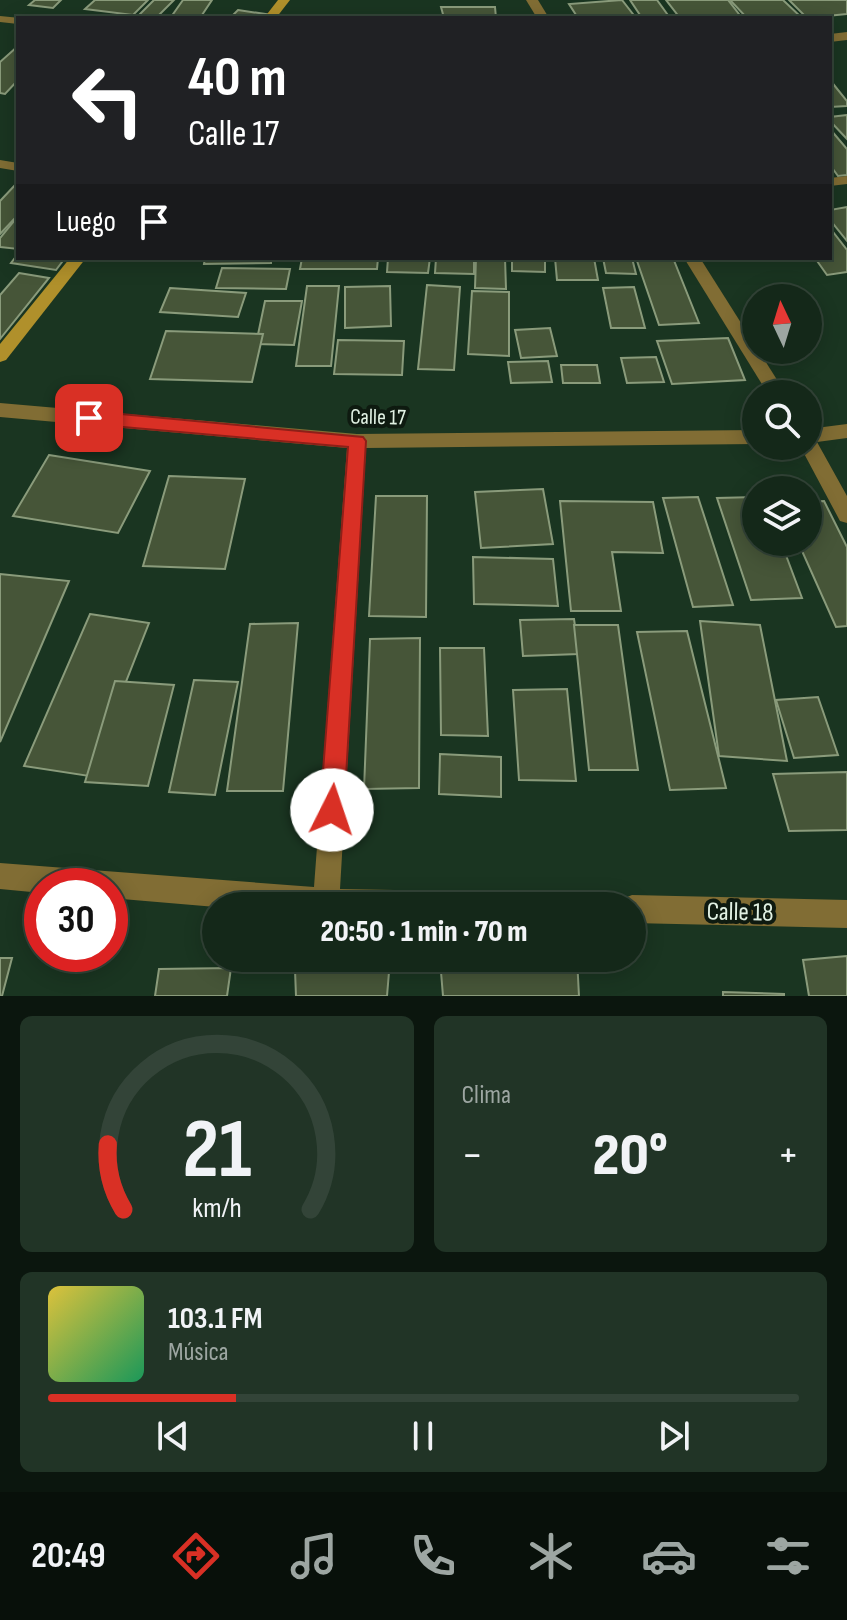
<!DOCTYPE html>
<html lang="es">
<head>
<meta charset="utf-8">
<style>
  :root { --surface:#142819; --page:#213426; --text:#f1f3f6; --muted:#9da6a2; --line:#334438; --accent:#d93025 }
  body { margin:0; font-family:"Sofia Sans Condensed",sans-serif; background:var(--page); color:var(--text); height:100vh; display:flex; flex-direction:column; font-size:30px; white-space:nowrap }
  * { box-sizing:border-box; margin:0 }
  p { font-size:26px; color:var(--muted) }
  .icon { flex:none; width:44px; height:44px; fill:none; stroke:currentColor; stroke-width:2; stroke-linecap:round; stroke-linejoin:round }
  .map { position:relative; height:996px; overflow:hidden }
  .side { display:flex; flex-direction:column; gap:20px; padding:20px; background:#0b160e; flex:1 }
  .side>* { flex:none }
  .guide { position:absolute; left:16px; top:16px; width:816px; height:244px; border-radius:0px; box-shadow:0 4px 20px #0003,0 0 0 2px var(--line); background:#202124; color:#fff; overflow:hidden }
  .needle { width:52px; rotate:356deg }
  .controls { position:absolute; left:742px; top:284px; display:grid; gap:16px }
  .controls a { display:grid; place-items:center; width:80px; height:80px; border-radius:50%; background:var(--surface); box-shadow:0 4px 20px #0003,0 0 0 2px var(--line); font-size:40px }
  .speed { position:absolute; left:24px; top:868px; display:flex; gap:16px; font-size:40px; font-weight:700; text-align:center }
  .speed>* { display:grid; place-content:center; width:104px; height:104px; border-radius:50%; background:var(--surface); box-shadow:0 4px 20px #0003,0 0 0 2px var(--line); line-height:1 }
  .speed .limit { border:12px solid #d22; background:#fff; color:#111 }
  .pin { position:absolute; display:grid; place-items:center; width:68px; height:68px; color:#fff; margin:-34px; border-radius:16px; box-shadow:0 4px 12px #0006 }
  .me { position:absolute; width:88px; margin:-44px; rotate:4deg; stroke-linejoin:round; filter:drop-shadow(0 0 6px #0008) }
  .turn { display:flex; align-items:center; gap:28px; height:168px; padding:0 40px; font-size:36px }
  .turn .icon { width:104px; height:104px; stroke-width:2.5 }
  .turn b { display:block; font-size:56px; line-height:68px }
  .then { display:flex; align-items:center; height:76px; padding:0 40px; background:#0003; gap:16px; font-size:30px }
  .big { font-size:60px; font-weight:800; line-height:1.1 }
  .side .widget { flex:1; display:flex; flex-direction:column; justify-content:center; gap:12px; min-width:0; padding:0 28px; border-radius:12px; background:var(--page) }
  .side .dial { align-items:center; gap:0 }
  .dial svg { height:208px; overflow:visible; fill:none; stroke:var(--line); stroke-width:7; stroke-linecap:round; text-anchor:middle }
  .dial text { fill:var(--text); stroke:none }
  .song { display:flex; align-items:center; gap:24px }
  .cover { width:96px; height:96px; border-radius:12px; background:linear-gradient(135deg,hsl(50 70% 55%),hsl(150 70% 35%)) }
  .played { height:8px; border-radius:4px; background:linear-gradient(90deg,var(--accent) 25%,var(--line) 25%) }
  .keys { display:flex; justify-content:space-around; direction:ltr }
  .heat { display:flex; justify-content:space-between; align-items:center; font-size:44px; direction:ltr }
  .side .tiles { flex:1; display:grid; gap:20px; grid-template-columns:1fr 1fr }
  .widget:last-child { grid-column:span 2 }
  .trip { position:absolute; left:202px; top:892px; width:444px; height:80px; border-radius:40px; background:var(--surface); box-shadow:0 4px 20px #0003,0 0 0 2px var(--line); font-weight:800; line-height:80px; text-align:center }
  .dock { display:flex; height:128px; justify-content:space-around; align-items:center; background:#08100a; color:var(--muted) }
  .dock .icon { width:56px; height:56px }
  .dock .current { color:var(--accent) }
  .dock b { font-size:36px; color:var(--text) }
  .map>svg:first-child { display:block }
  .building { fill:#465538; stroke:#8a9b7b; stroke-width:2 }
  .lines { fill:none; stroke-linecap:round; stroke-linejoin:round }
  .street { fill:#816d34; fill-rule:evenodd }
  .secondary { fill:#b0902b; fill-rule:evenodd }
  .route { fill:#d93025; stroke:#8d1f18; stroke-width:2 }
  .labels { text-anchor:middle; stroke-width:8; stroke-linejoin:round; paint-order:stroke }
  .street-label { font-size:22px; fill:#e1f1e3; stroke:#0e1a10 }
  .near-street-label { font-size:26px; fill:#e1f1e3; stroke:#0e1a10 }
</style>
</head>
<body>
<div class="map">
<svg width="847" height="996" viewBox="0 0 847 996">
  <rect width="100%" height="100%" fill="#1a3521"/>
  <g class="building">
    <polygon points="35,0 61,0 53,8 29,5"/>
    <polygon points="95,0 148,0 133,15 85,9"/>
    <polygon points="154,0 174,0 156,18 138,16"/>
    <polygon points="183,0 212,0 200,18 171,17"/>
    <polygon points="622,0 636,18 578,18 569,4"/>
    <polygon points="630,0 657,0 670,18 642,18"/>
    <polygon points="666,0 728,0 742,18 680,18"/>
    <polygon points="730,0 783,0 802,18 747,18"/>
    <polygon points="789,0 847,0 847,14 807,18"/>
    <polygon points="441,7 495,7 496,18 444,18"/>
    <polygon points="238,10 272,15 269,18 230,18"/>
    <polygon points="18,46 18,80 5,94 0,93 0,62"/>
    <polygon points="830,80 847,101 847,106 830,107"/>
    <polygon points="847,115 847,139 830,121 830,117"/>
    <polygon points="830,129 847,149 847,175 838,176 830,165"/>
    <polygon points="17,183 18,215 0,234 0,201"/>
    <polygon points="847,207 847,241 830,220 830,210"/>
    <polygon points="18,216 18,249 0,247 0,238"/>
    <polygon points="830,228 847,250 847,272 827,275 815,258 830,258"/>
    <polygon points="18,254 18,258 65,258 56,270 11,263"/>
    <polygon points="205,258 271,258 271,263 204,264"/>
    <polygon points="302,258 378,258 377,269 300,269"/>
    <polygon points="388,258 430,258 428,273 387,272"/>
    <polygon points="436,258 474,258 474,274 435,273"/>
    <polygon points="476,258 505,258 506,289 475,288"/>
    <polygon points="512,258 545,258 545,272 512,271"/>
    <polygon points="555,258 594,258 598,280 557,280"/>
    <polygon points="603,258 632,258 636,274 606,273"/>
    <polygon points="636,258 673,258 699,323 659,325"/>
    <polygon points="222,268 290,269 286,289 216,288"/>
    <polygon points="19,273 49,278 0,339 0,295"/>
    <polygon points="427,285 460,287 454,370 418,369"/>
    <polygon points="307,286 339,286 331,366 296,366"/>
    <polygon points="390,286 391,326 345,328 345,287"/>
    <polygon points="634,287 645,328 611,328 603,288"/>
    <polygon points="170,288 246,293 238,317 160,312"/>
    <polygon points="472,291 509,292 509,356 468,354"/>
    <polygon points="265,301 302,301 294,345 256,344"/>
    <polygon points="550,328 557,356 521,358 515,330"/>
    <polygon points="166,331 263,334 252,382 150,379"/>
    <polygon points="728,338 745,380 672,384 657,341"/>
    <polygon points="338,340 404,341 402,375 334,374"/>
    <polygon points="656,357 664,382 627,383 621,358"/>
    <polygon points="548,361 552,382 511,383 508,362"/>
    <polygon points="561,365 597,365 600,383 563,383"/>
    <polygon points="49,455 150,471 118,533 13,516"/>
    <polygon points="169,476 245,479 225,569 143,566"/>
    <polygon points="543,489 553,544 481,548 475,492"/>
    <polygon points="376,496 427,496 426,617 369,616"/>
    <polygon points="698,497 733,605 693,607 663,498"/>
    <polygon points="756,497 756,542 781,542 802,598 751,600 717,498"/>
    <polygon points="560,501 653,502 663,553 612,552 621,611 571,611"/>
    <polygon points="824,501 847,547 847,626 836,627 798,542 808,542 808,502"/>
    <polygon points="473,557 553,559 558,606 474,604"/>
    <polygon points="0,574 69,581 0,742"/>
    <polygon points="90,614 149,623 89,776 24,766"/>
    <polygon points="574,619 579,654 523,656 520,620"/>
    <polygon points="700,621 760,625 787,761 719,756"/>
    <polygon points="298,623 283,791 227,791 250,624"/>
    <polygon points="574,625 618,625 638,770 589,770"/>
    <polygon points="687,631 726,788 670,790 637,632"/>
    <polygon points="420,638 419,788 364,789 370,639"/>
    <polygon points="440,648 484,648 488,736 441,735"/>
    <polygon points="194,680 238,682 215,795 169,792"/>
    <polygon points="115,681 174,685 148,786 85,782"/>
    <polygon points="567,689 576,781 519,780 513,690"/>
    <polygon points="818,697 838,755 794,758 776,700"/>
    <polygon points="440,754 501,757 501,797 439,794"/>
    <polygon points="847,772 847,830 789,831 773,774"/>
    <polygon points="847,956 847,996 809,996 803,960"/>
    <polygon points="0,958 12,958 2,996 0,996"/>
    <polygon points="488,958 577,958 579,996 443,996 441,972"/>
    <polygon points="231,968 227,996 155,996 159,969"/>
    <polygon points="295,970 389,972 387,996 296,996"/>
    <polygon points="723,992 784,994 784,996 723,996"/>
  </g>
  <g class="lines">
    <g class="street">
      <polygon points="526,0 538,0 549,18 537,18"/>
      <polygon points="0,16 20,18 18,24 0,22"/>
      <polygon points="847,32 847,40 830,42 830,34"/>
      <polygon points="0,160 18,163 18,171 0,168"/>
      <polygon points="847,176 847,184 830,186 830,178"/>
      <polygon points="684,258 700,258 786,394 768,394"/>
      <polygon points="0,403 357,434 756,430 756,444 366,448 340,889 504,892 514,896 518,906 216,907 110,898 110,886 42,886 42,893 0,889 0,863 314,887 347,448 0,417"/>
      <polygon points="847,424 847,438 817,442 847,496 847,523 840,521 800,446 808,446 808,429"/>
      <polygon points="632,895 847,900 847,928 632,923 632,906 620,906 622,899"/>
    </g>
    <g class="secondary">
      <polygon points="278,0 290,0 276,18 264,18"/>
      <polygon points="70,258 86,258 6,360 0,362 0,344"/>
    </g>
  </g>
  <polygon class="route" points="89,411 363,437 366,441 344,810 340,818 332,822 324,818 320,810 348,447 89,424 81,418"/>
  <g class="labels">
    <g class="street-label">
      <text transform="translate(378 416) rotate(1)" y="8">Calle 17</text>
    </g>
    <g class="near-street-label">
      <text transform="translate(740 911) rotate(1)" y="9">Calle 18</text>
    </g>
  </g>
</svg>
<div class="controls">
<a><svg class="needle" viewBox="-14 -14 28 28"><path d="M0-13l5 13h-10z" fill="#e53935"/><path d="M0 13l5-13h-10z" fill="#9da6a2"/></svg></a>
<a><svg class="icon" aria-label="search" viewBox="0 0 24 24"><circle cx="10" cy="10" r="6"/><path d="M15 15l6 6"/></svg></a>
<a><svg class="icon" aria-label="layers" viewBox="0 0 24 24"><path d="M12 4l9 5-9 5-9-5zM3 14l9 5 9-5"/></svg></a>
</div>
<div class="speed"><div class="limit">30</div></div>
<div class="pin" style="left:89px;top:418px;background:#d93025"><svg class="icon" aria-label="arrive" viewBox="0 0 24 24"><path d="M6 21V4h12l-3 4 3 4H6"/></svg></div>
<svg class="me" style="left:332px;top:810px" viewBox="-20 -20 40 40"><circle r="19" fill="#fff"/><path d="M0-13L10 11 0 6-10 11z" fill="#d93025"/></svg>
<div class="trip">20:50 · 1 min · 70 m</div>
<div class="guide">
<div class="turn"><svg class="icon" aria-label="left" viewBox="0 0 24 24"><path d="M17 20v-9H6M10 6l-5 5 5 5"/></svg><div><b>40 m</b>Calle 17</div></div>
<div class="then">Luego<svg class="icon" aria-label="arrive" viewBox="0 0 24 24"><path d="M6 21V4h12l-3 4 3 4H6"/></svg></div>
</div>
</div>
<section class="side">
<div class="tiles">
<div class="widget dial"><svg viewBox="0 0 100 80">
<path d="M14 69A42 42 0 1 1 86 69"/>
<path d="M14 69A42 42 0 0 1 8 44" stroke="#d93025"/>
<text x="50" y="56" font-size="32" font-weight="700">21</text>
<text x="50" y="72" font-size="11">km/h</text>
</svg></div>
<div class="widget"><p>Clima</p>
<div class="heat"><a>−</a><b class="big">20°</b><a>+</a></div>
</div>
<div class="widget">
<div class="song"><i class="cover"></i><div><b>103.1 FM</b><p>Música</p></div></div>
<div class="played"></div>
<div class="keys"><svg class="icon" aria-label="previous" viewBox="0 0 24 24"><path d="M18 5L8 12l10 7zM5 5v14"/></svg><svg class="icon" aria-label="pause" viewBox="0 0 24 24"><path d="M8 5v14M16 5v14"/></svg><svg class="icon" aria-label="next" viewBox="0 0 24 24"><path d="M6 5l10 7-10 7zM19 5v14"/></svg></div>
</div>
</div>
</section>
<nav class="dock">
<b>20:49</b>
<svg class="icon current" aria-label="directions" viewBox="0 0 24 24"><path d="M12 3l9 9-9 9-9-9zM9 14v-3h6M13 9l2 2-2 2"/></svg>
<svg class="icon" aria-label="music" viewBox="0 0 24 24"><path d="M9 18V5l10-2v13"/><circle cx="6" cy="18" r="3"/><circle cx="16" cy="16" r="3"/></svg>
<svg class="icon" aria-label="phone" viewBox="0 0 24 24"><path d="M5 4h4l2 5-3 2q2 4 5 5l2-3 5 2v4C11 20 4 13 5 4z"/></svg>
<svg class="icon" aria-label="climate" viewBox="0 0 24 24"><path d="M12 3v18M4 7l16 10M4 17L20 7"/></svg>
<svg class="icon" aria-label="car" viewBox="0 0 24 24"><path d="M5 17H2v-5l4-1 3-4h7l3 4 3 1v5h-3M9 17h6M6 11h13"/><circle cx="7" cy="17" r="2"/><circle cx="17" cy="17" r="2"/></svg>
<svg class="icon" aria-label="filters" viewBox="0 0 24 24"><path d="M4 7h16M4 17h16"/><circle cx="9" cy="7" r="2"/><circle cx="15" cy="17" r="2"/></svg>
</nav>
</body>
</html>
